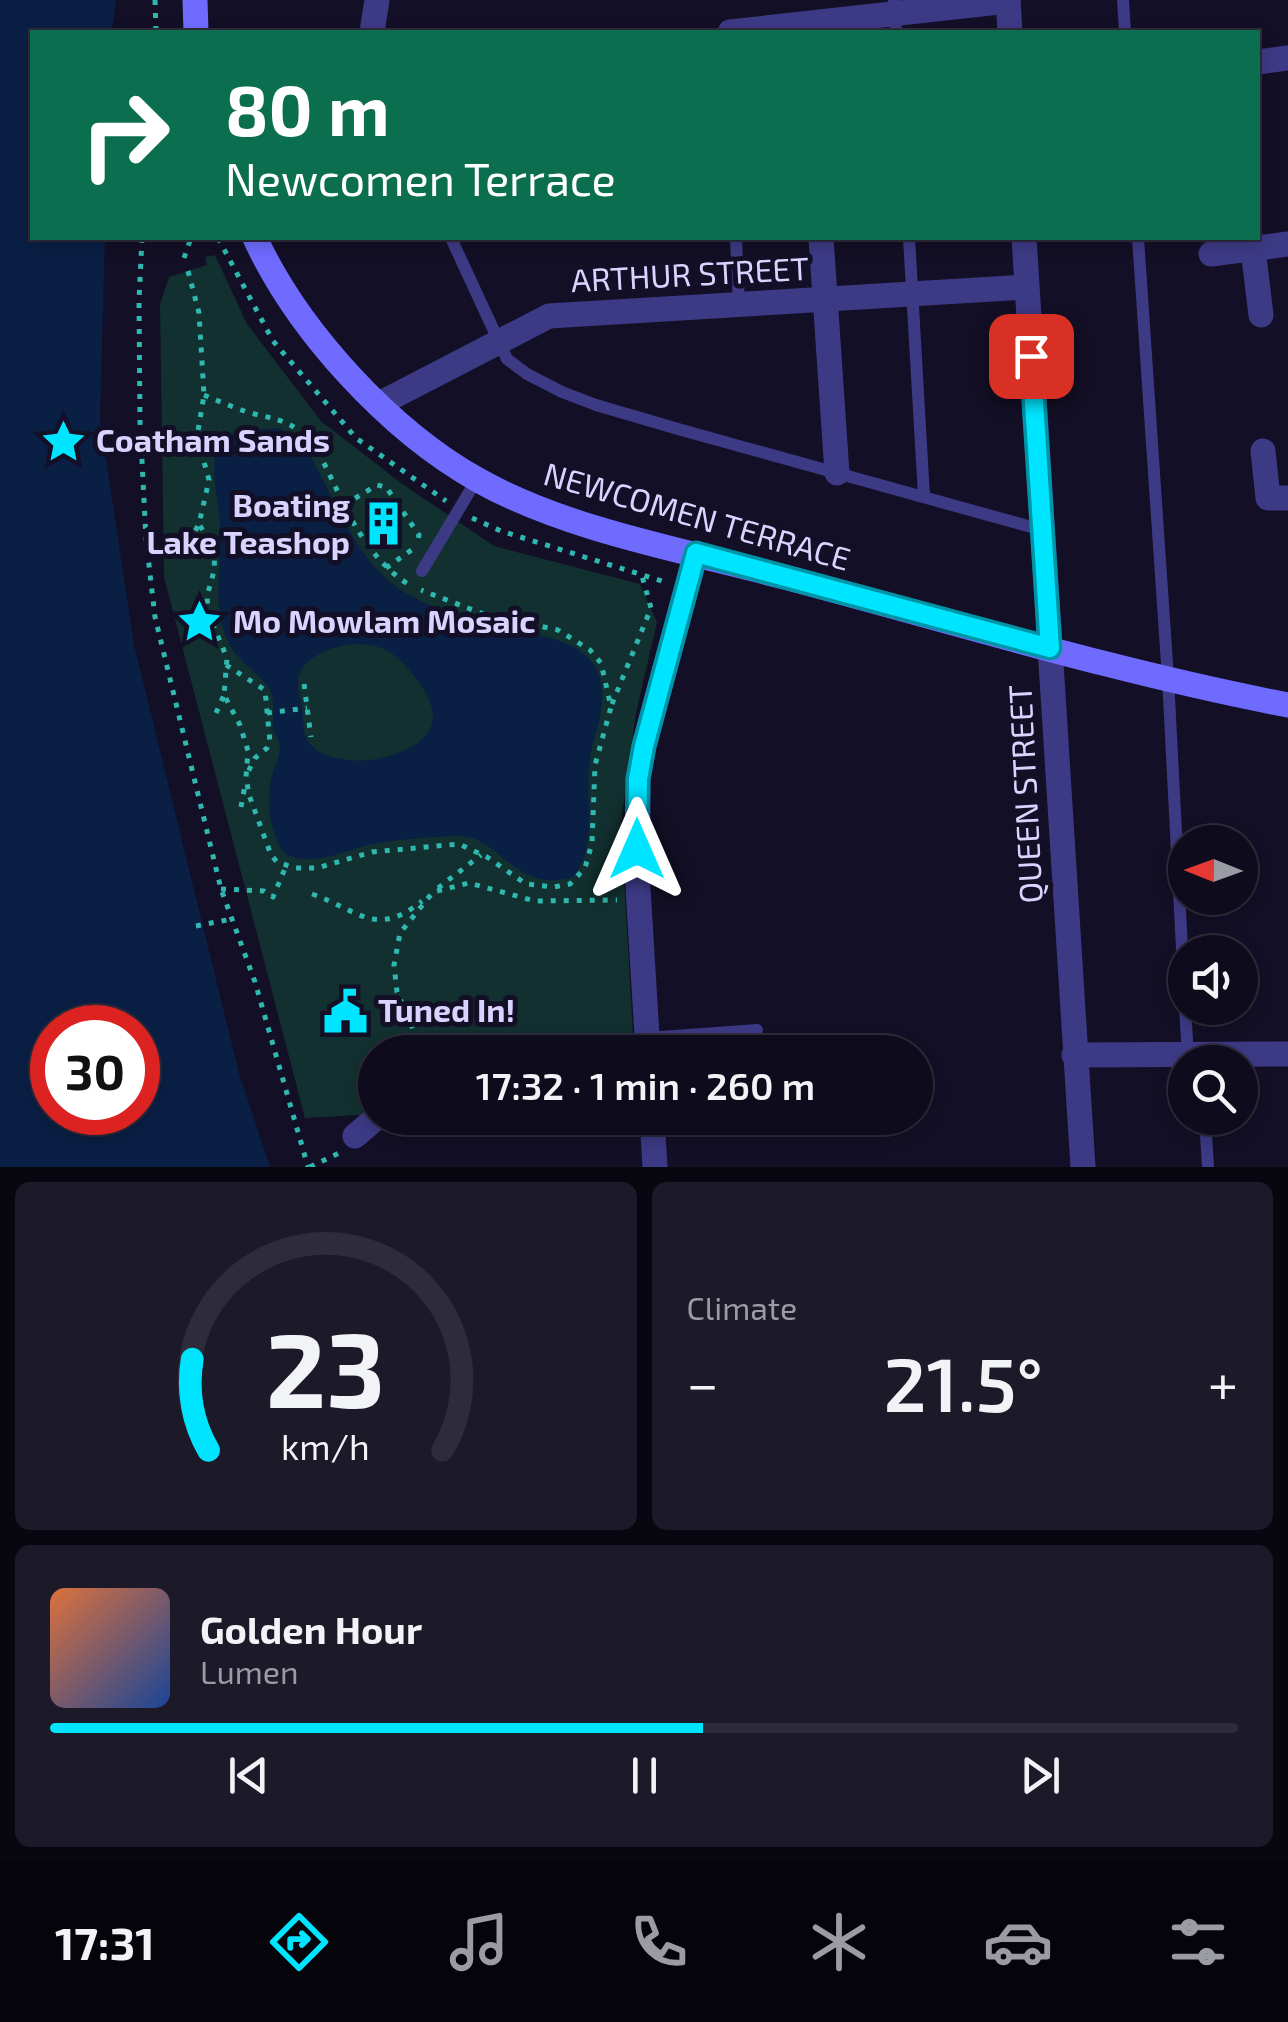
<!DOCTYPE html>
<html lang="en">
<head>
<meta charset="utf-8">
<style>
  :root { --surface:#0e0b1c; --page:#1c1929; --text:#f1f3f6; --muted:#9b9ba3; --line:#2e2b3b; --accent:#00e5ff }
  body { margin:0; font-family:"Exo 2",sans-serif; background:var(--page); color:var(--text); height:100vh; display:flex; flex-direction:column; font-size:38px; white-space:nowrap }
  * { box-sizing:border-box; margin:0 }
  p { font-size:32px; color:var(--muted) }
  .icon { flex:none; width:55px; height:55px; fill:none; stroke:currentColor; stroke-width:2; stroke-linecap:round; stroke-linejoin:round }
  .map { position:relative; height:1167px; overflow:hidden }
  .panel { display:flex; flex-direction:column; gap:15px; padding:15px; background:#08060f; flex:1 }
  .panel>* { flex:none }
  .guide { position:absolute; left:30px; top:30px; width:1230px; height:210px; border-radius:0px; box-shadow:0 5px 15px #0003,0 0 0 2px var(--line); background:#0b6e4f; color:#fff; overflow:hidden }
  .needle { width:65px; rotate:271deg }
  .controls { position:absolute; left:1168px; top:825px; display:grid; gap:20px }
  .controls a { display:grid; place-items:center; width:90px; height:90px; border-radius:50%; background:var(--surface); box-shadow:0 5px 15px #0003,0 0 0 2px var(--line); font-size:50px }
  .speed { position:absolute; left:30px; top:1005px; display:flex; gap:20px; font-size:50px; font-weight:700; text-align:center }
  .speed>* { display:grid; place-content:center; width:130px; height:130px; border-radius:50%; background:var(--surface); box-shadow:0 5px 15px #0003,0 0 0 2px var(--line); line-height:1 }
  .speed .limit { border:15px solid #d22; background:#fff; color:#111 }
  .pin { position:absolute; display:grid; place-items:center; width:85px; height:85px; color:#fff; margin:-42px; border-radius:20px; box-shadow:0 5px 15px #0006 }
  .me { position:absolute; width:110px; margin:-55px; rotate:0deg; stroke-linejoin:round; filter:drop-shadow(0 0 8px #0008) }
  .turn { display:flex; align-items:center; gap:35px; height:210px; padding:0 30px; font-size:45px }
  .turn .icon { width:130px; height:130px; stroke-width:2.5 }
  .turn b { display:block; font-size:70px; line-height:85px }
  .big { font-size:75px; font-weight:600; line-height:1.1 }
  .panel .widget { flex:1; display:flex; flex-direction:column; justify-content:center; gap:15px; min-width:0; padding:0 35px; border-radius:15px; background:var(--page) }
  .panel .dial { align-items:center; gap:0 }
  .dial svg { height:260px; overflow:visible; fill:none; stroke:var(--line); stroke-width:7; stroke-linecap:round; text-anchor:middle }
  .dial text { fill:var(--text); stroke:none }
  .song { display:flex; align-items:center; gap:30px }
  .cover { width:120px; height:120px; border-radius:15px; background:linear-gradient(135deg,hsl(20 70% 55%),hsl(220 70% 35%)) }
  .played { height:10px; border-radius:5px; background:linear-gradient(90deg,var(--accent) 55%,var(--line) 55%) }
  .keys { display:flex; justify-content:space-around; direction:ltr }
  .heat { display:flex; justify-content:space-between; align-items:center; font-size:55px; direction:ltr }
  .panel .tiles { flex:1; display:grid; gap:15px; grid-template-columns:1fr 1fr }
  .widget:last-child { grid-column:span 2 }
  .trip { position:absolute; left:358px; top:1035px; width:575px; height:100px; border-radius:50px; background:var(--surface); box-shadow:0 5px 15px #0003,0 0 0 2px var(--line); font-weight:600; line-height:100px; text-align:center }
  .tab-bar { display:flex; height:160px; justify-content:space-around; align-items:center; background:#06040b; color:var(--muted) }
  .tab-bar .icon { width:70px; height:70px }
  .tab-bar .selected { color:var(--accent) }
  .tab-bar b { font-size:45px; color:var(--text) }
  .map>svg:first-child { display:block }
  .green { fill:#12302f }
  .water { fill:#0a1f44; fill-rule:evenodd }
  .lines { fill:none; stroke-linecap:round; stroke-linejoin:round }
  .path { stroke:#2fb8b0; stroke-width:5; stroke-dasharray:5 8; stroke-linecap:butt }
  .lane { stroke:#3d3a85; stroke-width:12 }
  .street { stroke:#3d3a85; stroke-width:25 }
  .secondary { stroke:#6f6bff; stroke-width:25 }
  .route-casing { stroke:#0095a6; stroke-width:25 }
  .route { stroke:#00e5ff; stroke-width:18 }
  .labels { text-anchor:middle; stroke-width:10; stroke-linejoin:round; paint-order:stroke }
  .street-label { font-size:32px; fill:#d9d4ff; stroke:#130f26 }
  .poi-label { font-size:32px; font-weight:bold; fill:#d9d4ff; stroke:#130f26; text-anchor:start }
</style>
</head>
<body>
<div class="map">
<svg width="1288" height="1167" viewBox="0 0 1288 1167">
  <rect width="100%" height="100%" fill="#130f26"/>
  <polygon class="green" points="215,255 247,324 321,421 401,483 494,546 640,584 657,622 636,713 621,824 634,1052 375,1052 375,1114 305,1118 164,577 160,304 169,277 207,265 205,257"/>
  <g class="water">
    <path d="M0,0H116L112,32H32V238H105L100,419L134,645L239,1073L270,1167H0ZM52,1028H138V1112H52Z"/>
    <path d="M279,428L297,439L307,450C332,493 354,555 394,585C416,602 451,614 477,623C518,637 598,630 602,690C604,717 591,741 589,766C586,803 598,846 573,877C512,895 501,833 455,836C430,837 403,839 378,843C349,847 309,872 282,851C271,830 267,809 270,785C272,765 289,748 273,732C272,720 275,704 271,693C266,678 236,662 227,639C211,602 223,562 220,523C218,495 208,465 220,438L240,431ZM356,644C386,645 395,653 414,676C452,722 429,748 376,759C356,763 316,760 306,738C303,729 303,717 302,707C301,697 296,687 299,677C304,655 336,645 356,644Z"/>
  </g>
  <g class="lines">
    <g class="path">
      <polyline points="155,0 156,32"/>
      <polyline points="142,238 139,300 140,422 146,539 155,617 221,889 255,982 308,1167"/>
      <polyline points="218,238 273,341 356,438 446,501"/>
      <polyline points="184,258 191,238"/>
      <polyline points="188,271 199,313 204,395 197,437 209,480 199,524 215,551 214,571 207,596 208,613 227,658 224,695 240,725 248,751 246,777 249,795 271,855 277,862 295,868 317,868 372,852 459,844 487,857 526,884 554,887 570,884 585,868 592,843 595,765 611,707 601,663 590,650 558,630 486,615 421,590"/>
      <path d="M204,395C218,401 233,407 247,412C268,418 288,419 304,435C319,449 327,470 336,488C353,526 375,564 411,586"/>
      <polyline points="344,505 377,485 386,487 419,535 418,540"/>
      <polyline points="472,518 501,531 665,582"/>
      <polyline points="189,542 199,524"/>
      <polyline points="386,568 413,549"/>
      <polyline points="226,665 265,690 270,742 267,748 255,758 247,774"/>
      <polyline points="304,684 311,737"/>
      <polyline points="612,704 651,608 642,576"/>
      <polyline points="216,713 224,695"/>
      <polyline points="267,713 307,708"/>
      <polyline points="241,807 245,785"/>
      <polyline points="438,888 481,855"/>
      <polyline points="221,889 264,891 273,897 286,866"/>
      <path d="M312,894C360,911 376,938 422,901"/>
      <polyline points="196,926 232,919"/>
      <polyline points="423,1052 397,992 394,965 400,933 433,892 469,883 535,901 617,900"/>
      <polyline points="310,1167 339,1153"/>
    </g>
    <g class="lane">
      <polyline points="894,0 896,32"/>
      <polyline points="1123,0 1125,32"/>
      <polyline points="451,238 507,359 527,374 562,392 596,405 678,429 1042,530"/>
      <polyline points="736,238 739,306"/>
      <polyline points="909,238 924,496"/>
      <polyline points="1138,238 1168,678 1185,1007"/>
      <polyline points="422,571 477,479"/>
      <polyline points="1185,1008 1188,1055"/>
      <polyline points="647,1038 757,1030"/>
      <polyline points="1205,1118 1208,1167"/>
    </g>
    <g class="street">
      <polyline points="1008,0 1010,32"/>
      <polyline points="372,32 377,0"/>
      <polyline points="730,32 1008,1"/>
      <polyline points="1258,62 1288,58"/>
      <polyline points="821,238 837,473"/>
      <polyline points="1024,238 1083,1167"/>
      <polyline points="1253,249 1261,315"/>
      <polyline points="1211,254 1288,244"/>
      <polyline points="379,404 549,316 1026,287"/>
      <polyline points="1263,451 1268,498 1288,498"/>
      <polyline points="648,1052 638,888 638,779 644,746 696,553"/>
      <polyline points="1074,1055 1288,1054"/>
      <polyline points="652,1118 655,1167"/>
      <polyline points="355,1136 376,1118"/>
    </g>
    <g class="secondary">
      <polyline points="195,0 196,32"/>
      <path d="M255,238C298,331 389,430 478,480C569,531 688,551 788,578C954,622 1120,673 1288,705"/>
    </g>
  </g>
  <g class="lines">
    <defs>
      <polyline id="route" points="637,849 638,779 644,746 696,553 1050,648 1031,356"/>
    </defs>
    <use href="#route" class="route-casing"/>
    <use href="#route" class="route"/>
  </g>
  <defs>
    <symbol id="sight-bare" viewBox="-9 -9 18 18"><path d="M0-6L1.8-2.2L6-1.7L2.9 1.2L3.7 5.4L0 3.3L-3.7 5.4L-2.9 1.2L-6-1.7L-1.8-2.2Z" fill="#00e5ff" stroke="#130f26" stroke-width="2.5" paint-order="stroke"/></symbol>
    <symbol id="building-bare" viewBox="-9 -9 18 18"><path d="M-4-6H4V6H1V3H-1V6H-4ZM-2.5-4.3h1.7v1.8h-1.7ZM.8-4.3h1.7v1.8H.8ZM-2.5-1h1.7V.8h-1.7ZM.8-1h1.7V.8H.8Z" fill="#00e5ff" stroke="#130f26" stroke-width="2.5" paint-order="stroke"/></symbol>
    <symbol id="civic-bare" viewBox="-9 -9 18 18"><path d="M-.6-6.5H3V-4.5H.6V-3L4-1V1h2V6H-6V1h2V-1L-.6-3ZM-1.2 2.5V6h2.4V2.5Z" fill="#00e5ff" stroke="#130f26" stroke-width="2.5" paint-order="stroke"/></symbol>
  </defs>
  <g fill-rule="evenodd">
    <use href="#sight-bare" x="32" y="410" width="63" height="63"/>
    <use href="#building-bare" x="352" y="492" width="63" height="63"/>
    <use href="#sight-bare" x="168" y="590" width="63" height="63"/>
    <use href="#civic-bare" x="314" y="980" width="63" height="63"/>
  </g>
  <g class="labels">
    <g class="street-label">
      <text transform="translate(690 275) rotate(-3)" y="11">ARTHUR STREET</text>
      <text transform="translate(697 517) rotate(16)" y="11">NEWCOMEN TERRACE</text>
      <text transform="translate(1026 794) rotate(-93)" y="11">QUEEN STREET</text>
    </g>
    <g class="poi-label">
      <text x="96" y="452">Coatham Sands</text>
      <text x="350" y="517" text-anchor="end">Boating<tspan x="350" dy="37">Lake Teashop</tspan></text>
      <text x="233" y="633">Mo Mowlam Mosaic</text>
      <text x="378" y="1022">Tuned In!</text>
    </g>
  </g>
</svg>
<div class="controls">
<a><svg class="needle" viewBox="-14 -14 28 28"><path d="M0-13l5 13h-10z" fill="#e53935"/><path d="M0 13l5-13h-10z" fill="#9b9ba3"/></svg></a>
<a><svg class="icon" aria-label="sound" viewBox="0 0 24 24"><path d="M4 9h4l5-4v14l-5-4H4zM17 9q2 3 0 6"/></svg></a>
<a><svg class="icon" aria-label="search" viewBox="0 0 24 24"><circle cx="10" cy="10" r="6"/><path d="M15 15l6 6"/></svg></a>
</div>
<div class="speed"><div class="limit">30</div></div>
<div class="pin" style="left:1031px;top:356px;background:#d93025"><svg class="icon" aria-label="arrive" viewBox="0 0 24 24"><path d="M6 21V4h12l-3 4 3 4H6"/></svg></div>
<svg class="me" style="left:637px;top:849px" viewBox="-20 -20 40 40"><path d="M0-17L14 15 0 8-14 15z" fill="#00e5ff" stroke="#fff" stroke-width="4"/></svg>
<div class="trip">17:32 · 1 min · 260 m</div>
<div class="guide">
<div class="turn"><svg class="icon" aria-label="right" viewBox="0 0 24 24"><path d="M7 20v-9h11M14 6l5 5-5 5"/></svg><div><b>80 m</b>Newcomen Terrace</div></div>
</div>
</div>
<section class="panel">
<div class="tiles">
<div class="widget dial"><svg viewBox="0 0 100 80">
<path d="M14 69A42 42 0 1 1 86 69"/>
<path d="M14 69A42 42 0 0 1 9 41" stroke="#00e5ff"/>
<text x="50" y="56" font-size="32" font-weight="700">23</text>
<text x="50" y="72" font-size="11">km/h</text>
</svg></div>
<div class="widget"><p>Climate</p>
<div class="heat"><a>−</a><b class="big">21.5°</b><a>+</a></div>
</div>
<div class="widget">
<div class="song"><i class="cover"></i><div><b>Golden Hour</b><p>Lumen</p></div></div>
<div class="played"></div>
<div class="keys"><svg class="icon" aria-label="previous" viewBox="0 0 24 24"><path d="M18 5L8 12l10 7zM5 5v14"/></svg><svg class="icon" aria-label="pause" viewBox="0 0 24 24"><path d="M8 5v14M16 5v14"/></svg><svg class="icon" aria-label="next" viewBox="0 0 24 24"><path d="M6 5l10 7-10 7zM19 5v14"/></svg></div>
</div>
</div>
</section>
<nav class="tab-bar">
<b>17:31</b>
<svg class="icon selected" aria-label="directions" viewBox="0 0 24 24"><path d="M12 3l9 9-9 9-9-9zM9 14v-3h6M13 9l2 2-2 2"/></svg>
<svg class="icon" aria-label="music" viewBox="0 0 24 24"><path d="M9 18V5l10-2v13"/><circle cx="6" cy="18" r="3"/><circle cx="16" cy="16" r="3"/></svg>
<svg class="icon" aria-label="phone" viewBox="0 0 24 24"><path d="M5 4h4l2 5-3 2q2 4 5 5l2-3 5 2v4C11 20 4 13 5 4z"/></svg>
<svg class="icon" aria-label="climate" viewBox="0 0 24 24"><path d="M12 3v18M4 7l16 10M4 17L20 7"/></svg>
<svg class="icon" aria-label="car" viewBox="0 0 24 24"><path d="M5 17H2v-5l4-1 3-4h7l3 4 3 1v5h-3M9 17h6M6 11h13"/><circle cx="7" cy="17" r="2"/><circle cx="17" cy="17" r="2"/></svg>
<svg class="icon" aria-label="filters" viewBox="0 0 24 24"><path d="M4 7h16M4 17h16"/><circle cx="9" cy="7" r="2"/><circle cx="15" cy="17" r="2"/></svg>
</nav>
</body>
</html>
